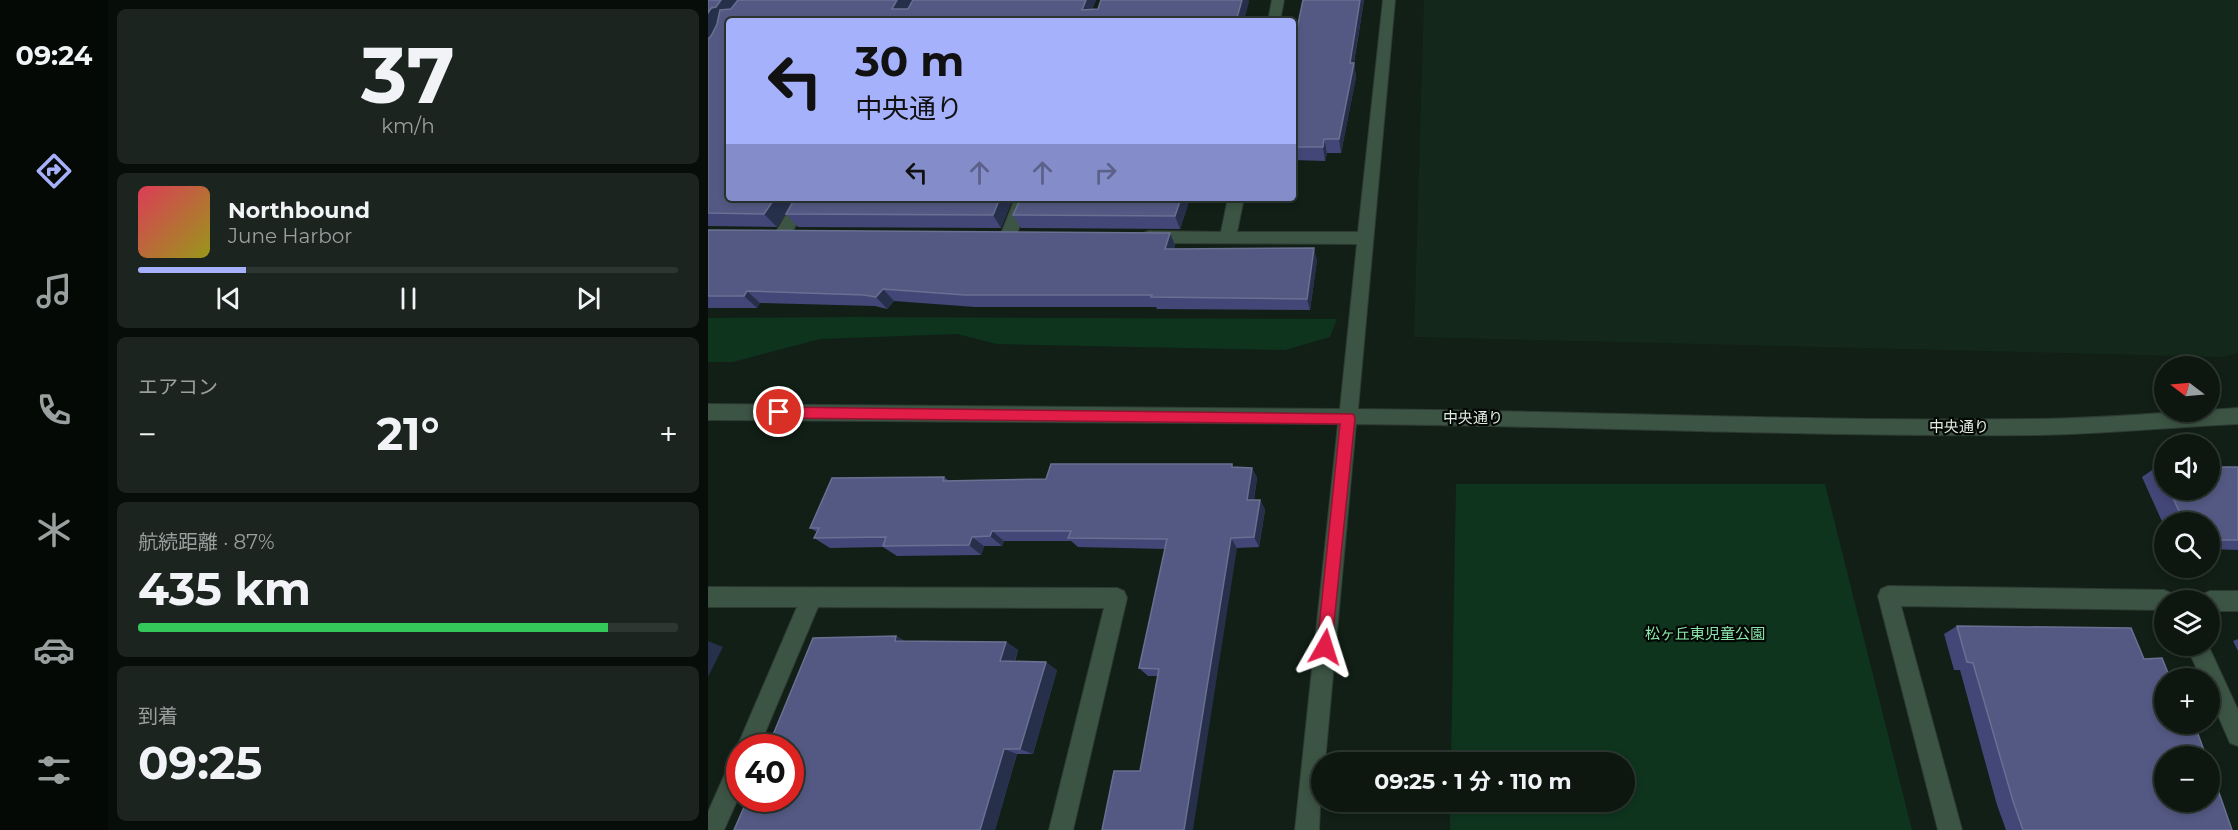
<!DOCTYPE html>
<html lang="ja">
<head>
<meta charset="utf-8">
<style>
  :root { --surface:#0d1710; --page:#1b241e; --text:#f1f3f6; --muted:#9a9f9f; --line:#2d3630; --accent:#a6b1fc }
  body { margin:0; font-family:Montserrat,"Noto Sans JP",sans-serif; background:var(--page); color:var(--text); height:100vh; display:flex; flex-direction:column; font-size:22px; white-space:nowrap }
  * { box-sizing:border-box; margin:0 }
  p { font-size:20px; color:var(--muted) }
  .icon { flex:none; width:33px; height:33px; fill:none; stroke:currentColor; stroke-width:2; stroke-linecap:round; stroke-linejoin:round }
  .map { position:relative; flex:1; overflow:hidden }
  .sheet { display:flex; flex-direction:column; gap:9px; padding:9px; background:#070d09; width:600px }
  .sheet>* { flex:none }
  .guide { position:absolute; left:18px; top:18px; width:570px; height:183px; border-radius:6px; box-shadow:0 3px 9px #0003,0 0 0 2px var(--line); background:#a6b1fc; color:#111; overflow:hidden }
  .needle { width:39px; rotate:286deg }
  .controls { position:absolute; left:1446px; top:356px; display:grid; gap:12px }
  .controls a { display:grid; place-items:center; width:66px; height:66px; border-radius:50%; background:var(--surface); box-shadow:0 3px 9px #0003,0 0 0 2px var(--line); font-size:30px }
  .speed { position:absolute; left:18px; top:734px; display:flex; gap:12px; font-size:30px; font-weight:700; text-align:center }
  .speed>* { display:grid; place-content:center; width:78px; height:78px; border-radius:50%; background:var(--surface); box-shadow:0 3px 9px #0003,0 0 0 2px var(--line); line-height:1 }
  .speed .limit { border:9px solid #d22; background:#fff; color:#111 }
  .pin { position:absolute; display:grid; place-items:center; width:51px; height:51px; color:#fff; margin:-26px; border:3px solid #fff; border-radius:50%; box-shadow:0 2px 6px #0007 }
  .me { position:absolute; width:66px; margin:-33px; rotate:6deg; stroke-linejoin:round; filter:drop-shadow(0 0 4px #0008) }
  .turn { display:flex; align-items:center; gap:21px; height:126px; padding:0 30px; font-size:27px }
  .turn .icon { width:78px; height:78px; stroke-width:2.5 }
  .turn b { display:block; font-size:42px; line-height:51px }
  .lanes { display:flex; align-items:center; height:57px; padding:0 30px; background:#0003; justify-content:center; gap:30px; direction:ltr }
  .lanes .off { opacity:.35 }
  .big { font-size:45px; font-weight:700; line-height:1.1 }
  .sheet .card { flex:1; display:flex; flex-direction:column; justify-content:center; gap:9px; min-width:0; padding:0 21px; border-radius:9px; background:var(--page) }
  .sheet .dial { align-items:center; gap:0 }
  .dial b { font-size:78px; line-height:1 }
  .song { display:flex; align-items:center; gap:18px }
  .cover { width:72px; height:72px; border-radius:9px; background:linear-gradient(135deg,hsl(350 70% 55%),hsl(60 70% 35%)) }
  .played { height:6px; border-radius:3px; background:linear-gradient(90deg,var(--accent) 20%,var(--line) 20%) }
  .keys { display:flex; justify-content:space-around; direction:ltr }
  .heat { display:flex; justify-content:space-between; align-items:center; font-size:33px; direction:ltr }
  .charge { height:9px; border-radius:4px; background:linear-gradient(90deg,#34c759 87%,var(--line) 0) }
  .trip { position:absolute; left:603px; top:752px; width:324px; height:60px; border-radius:30px; background:var(--surface); box-shadow:0 3px 9px #0003,0 0 0 2px var(--line); font-weight:700; line-height:60px; text-align:center }
  main { display:flex; flex:1; min-height:0 }
  .dock { display:flex; flex-direction:column; width:108px; justify-content:space-around; align-items:center; background:#050906; color:var(--muted) }
  .dock .icon { width:42px; height:42px }
  .dock .on { color:var(--accent) }
  .dock b { font-size:27px; color:var(--text) }
  .map>svg:first-child { display:block }
  .built { fill:#13271a }
  .green { fill:#0e341e }
  .lines { fill:none; stroke-linecap:round; stroke-linejoin:round }
  .minor-casing { stroke:#2e3b33; stroke-width:2 }
  .minor { fill:#3c5444; fill-rule:evenodd }
  .wall { fill:#424777 }
  .shaded-wall { fill:#27304b }
  .building { fill:#535983; stroke:#697092; stroke-width:1.5 }
  .route { fill:#e11d48; stroke:#92132f; stroke-width:1.5 }
  .labels { text-anchor:middle; stroke-width:4.5; stroke-linejoin:round; paint-order:stroke }
  .street-label { font-size:15px; fill:#e1eae3; stroke:#040805 }
  .park-label { font-size:15px; fill:#8ae4aa; stroke:#040805 }
</style>
</head>
<body>
<main>
<nav class="dock">
<b>09:24</b>
<svg class="icon on" aria-label="directions" viewBox="0 0 24 24"><path d="M12 3l9 9-9 9-9-9zM9 14v-3h6M13 9l2 2-2 2"/></svg>
<svg class="icon" aria-label="music" viewBox="0 0 24 24"><path d="M9 18V5l10-2v13"/><circle cx="6" cy="18" r="3"/><circle cx="16" cy="16" r="3"/></svg>
<svg class="icon" aria-label="phone" viewBox="0 0 24 24"><path d="M5 4h4l2 5-3 2q2 4 5 5l2-3 5 2v4C11 20 4 13 5 4z"/></svg>
<svg class="icon" aria-label="climate" viewBox="0 0 24 24"><path d="M12 3v18M4 7l16 10M4 17L20 7"/></svg>
<svg class="icon" aria-label="car" viewBox="0 0 24 24"><path d="M5 17H2v-5l4-1 3-4h7l3 4 3 1v5h-3M9 17h6M6 11h13"/><circle cx="7" cy="17" r="2"/><circle cx="17" cy="17" r="2"/></svg>
<svg class="icon" aria-label="filters" viewBox="0 0 24 24"><path d="M4 7h16M4 17h16"/><circle cx="9" cy="7" r="2"/><circle cx="15" cy="17" r="2"/></svg>
</nav>
<section class="sheet">
<div class="card dial"><b>37</b><p>km/h</p></div>
<div class="card">
<div class="song"><i class="cover"></i><div><b>Northbound</b><p>June Harbor</p></div></div>
<div class="played"></div>
<div class="keys"><svg class="icon" aria-label="previous" viewBox="0 0 24 24"><path d="M18 5L8 12l10 7zM5 5v14"/></svg><svg class="icon" aria-label="pause" viewBox="0 0 24 24"><path d="M8 5v14M16 5v14"/></svg><svg class="icon" aria-label="next" viewBox="0 0 24 24"><path d="M6 5l10 7-10 7zM19 5v14"/></svg></div>
</div>
<div class="card"><p>エアコン</p>
<div class="heat"><a>−</a><b class="big">21°</b><a>+</a></div>
</div>
<div class="card"><p>航続距離 · 87%</p><b class="big">435 km</b><div class="charge"></div></div>
<div class="card"><p>到着</p><b class="big">09:25</b></div>
</section>
<div class="map">
<svg width="1530" height="830" viewBox="0 0 1530 830">
  <rect width="100%" height="100%" fill="#111f16"/>
  <polygon class="built" points="716,0 1530,0 1530,353 1514,357 706,337"/>
  <g class="green">
    <polygon points="144,317 629,319 622,337 577,350 289,344 249,334 112,339 25,362 0,362 0,318"/>
    <polygon points="748,484 1117,484 1204,830 742,830 742,801 916,801 916,762 743,762"/>
  </g>
  <g class="lines">
    <defs>
      <g id="minor">
        <polygon points="564,0 576,0 572,21 560,21"/>
        <path d="M675,0H687L650,409C877,411 1104,422 1331,419C1398,418 1465,412 1530,408V424C1464,427 1397,434 1331,435C1103,437 876,426 648,424L617,762H614L611,830H587L630,424L0,420V404L632,409L649,244L441,243L435,241L433,237L435,233L441,231L513,232L520,198H536L529,232H650Z"/>
        <polygon points="88,198 104,198 80,239 68,239 66,235"/>
        <polygon points="307,198 323,198 308,236 306,240 294,240 292,236"/>
        <polygon points="1180,586 1456,590 1463,593 1466,600 1456,600 1456,610 1193,606 1254,830 1230,830 1170,596 1173,589"/>
        <polygon points="0,587 409,588 416,591 419,598 365,830 341,830 396,608 110,607 51,747 32,747 32,754 29,747 89,607 0,607"/>
        <polygon points="1502,591 1530,591 1530,611 1502,611 1502,600 1492,600 1495,594"/>
        <polygon points="1478,645 1500,645 1530,710 1530,746 1522,743 1502,697 1502,678 1493,678"/>
        <polygon points="32,755 32,794 16,830 0,830 0,812 24,758"/>
      </g>
    </defs>
    <use href="#minor" class="minor-casing"/>
    <use href="#minor" class="minor"/>
  </g>
  <g class="wall">
    <polygon points="0,0 388,0 384,9 390,9 393,0 540,0 541,2 21,198 87,198 69,227 0,226"/>
    <polygon points="595,0 656,0 646,63 648,77 633,153 619,153 617,161 585,160 585,48"/>
    <polygon points="305,198 293,228 90,227 78,214"/>
    <polygon points="313,198 482,198 472,229 313,228 305,215"/>
    <polygon points="0,230 462,233 467,245 466,249 609,260 602,310 449,309 448,307 267,307 186,301 179,309 167,306 52,303 49,308 0,308"/>
    <polygon points="1450,466 1456,466 1456,489 1502,489 1530,467 1530,550 1502,549 1502,522 1456,522 1456,526 1434,477"/>
    <polygon points="526,467 544,468 549,478 546,500 552,500 557,510 551,547 529,548 432,771 450,676 440,676 431,668 457,549 370,547 363,541 296,541 294,546 276,546 273,555 189,556 175,547 122,548 106,538 109,532 102,528 236,477 241,481 338,479"/>
    <polygon points="1249,626 1436,659 1524,830 1298,830 1289,805 1252,670 1246,670 1236,634"/>
    <polygon points="188,636 197,641 298,642 310,650 307,662 349,670 325,754 309,754 287,830"/>
    <polygon points="1530,639 1530,651 1525,641"/>
  </g>
  <g class="shaded-wall">
    <polygon points="13,0 32,0 0,40 0,13"/>
    <polygon points="189,0 204,0 193,21 184,9"/>
    <polygon points="378,0 388,0 380,21 374,10"/>
    <polygon points="534,0 540,0 541,2 536,21 528,21"/>
    <polygon points="652,0 656,0 645,67 646,63 648,77 633,153 631,139 642,63"/>
    <polygon points="616,139 619,153 617,161 615,147"/>
    <polygon points="67,198 87,198 69,227 56,214"/>
    <polygon points="292,198 305,198 293,228 285,215"/>
    <polygon points="473,198 482,198 472,229 467,216"/>
    <polygon points="462,233 467,245 463,261 457,249"/>
    <polygon points="606,248 609,260 602,310 599,299"/>
    <polygon points="175,289 186,301 179,309 168,297"/>
    <polygon points="39,291 52,303 49,308 36,296"/>
    <polygon points="544,468 549,478 544,510 539,500"/>
    <polygon points="552,500 557,510 551,547 546,537"/>
    <polygon points="284,531 296,541 294,546 282,536"/>
    <polygon points="264,537 276,546 273,555 261,545"/>
    <polygon points="523,538 529,548 485,830 476,830"/>
    <polygon points="188,636 203,644 187,641"/>
    <polygon points="0,641 15,647 0,677"/>
    <polygon points="298,642 310,650 304,669 292,661"/>
    <polygon points="338,662 349,670 325,754 312,749"/>
    <polygon points="296,749 309,754 287,830 272,830"/>
  </g>
  <g class="building">
    <polygon points="0,0 13,0 8,7 3,8 0,13"/>
    <polygon points="30,0 189,0 184,9 200,9 205,0 378,0 374,10 390,9 393,0 534,0 528,21 21,21 21,198 67,198 56,214 0,213 0,39 3,36 9,24 12,10 23,9"/>
    <polygon points="595,0 652,0 642,63 646,63 631,139 616,139 615,147 585,147 585,48"/>
    <polygon points="87,198 292,198 285,215 78,214"/>
    <polygon points="313,198 473,198 467,216 305,215"/>
    <polygon points="0,230 462,233 457,249 606,248 599,299 443,297 444,295 257,295 175,289 168,297 156,295 39,291 36,296 0,296"/>
    <polygon points="343,464 524,464 524,467 544,468 539,500 552,500 546,537 523,538 476,830 394,830 406,771 432,771 451,669 431,668 459,539 360,538 363,531 284,531 282,536 264,537 261,545 175,546 178,537 106,538 111,528 102,528 124,478 236,477 235,481 338,479"/>
    <polygon points="1450,466 1456,466 1456,480"/>
    <polygon points="1502,467 1530,467 1530,540 1502,540 1502,522 1476,522 1461,489 1502,489"/>
    <polygon points="1249,626 1423,628 1436,659 1454,658 1462,678 1456,678 1456,723 1486,723 1498,756 1456,756 1456,801 1502,801 1502,767 1524,830 1315,830 1305,801 1265,663 1259,662"/>
    <polygon points="188,636 187,641 298,642 292,661 338,662 312,749 296,749 272,830 26,830 40,798 82,798 82,747 60,747 105,638"/>
  </g>
  <polygon class="route" points="71,407 645,414 647,418 623,652 617,655 612,652 609,647 632,424 71,418 66,417 64,412 66,408"/>
  <g class="labels">
    <g class="street-label">
      <text x="765" y="423">中央通り</text>
      <text x="1251" y="432">中央通り</text>
    </g>
    <g class="park-label">
      <text x="997" y="639">松ヶ丘東児童公園</text>
    </g>
  </g>
</svg>
<div class="controls">
<a><svg class="needle" viewBox="-14 -14 28 28"><path d="M0-13l5 13h-10z" fill="#e53935"/><path d="M0 13l5-13h-10z" fill="#9a9f9f"/></svg></a>
<a><svg class="icon" aria-label="sound" viewBox="0 0 24 24"><path d="M4 9h4l5-4v14l-5-4H4zM17 9q2 3 0 6"/></svg></a>
<a><svg class="icon" aria-label="search" viewBox="0 0 24 24"><circle cx="10" cy="10" r="6"/><path d="M15 15l6 6"/></svg></a>
<a><svg class="icon" aria-label="layers" viewBox="0 0 24 24"><path d="M12 4l9 5-9 5-9-5zM3 14l9 5 9-5"/></svg></a>
<a>+</a>
<a>−</a>
</div>
<div class="speed"><div class="limit">40</div></div>
<div class="pin" style="left:71px;top:412px;background:#d93025"><svg class="icon" aria-label="arrive" viewBox="0 0 24 24"><path d="M6 21V4h12l-3 4 3 4H6"/></svg></div>
<svg class="me" style="left:617px;top:647px" viewBox="-20 -20 40 40"><path d="M0-17L14 15 0 8-14 15z" fill="#e11d48" stroke="#fff" stroke-width="4"/></svg>
<div class="trip">09:25 · 1 分 · 110 m</div>
<div class="guide">
<div class="turn"><svg class="icon" aria-label="left" viewBox="0 0 24 24"><path d="M17 20v-9H6M10 6l-5 5 5 5"/></svg><div><b>30 m</b>中央通り</div></div>
<div class="lanes"><svg class="icon" aria-label="left" viewBox="0 0 24 24"><path d="M17 20v-9H6M10 6l-5 5 5 5"/></svg><svg class="icon off" aria-label="ahead" viewBox="0 0 24 24"><path d="M12 20V5M6 11l6-6 6 6"/></svg><svg class="icon off" aria-label="ahead" viewBox="0 0 24 24"><path d="M12 20V5M6 11l6-6 6 6"/></svg><svg class="icon off" aria-label="right" viewBox="0 0 24 24"><path d="M7 20v-9h11M14 6l5 5-5 5"/></svg></div>
</div>
</div>
</main>
</body>
</html>
